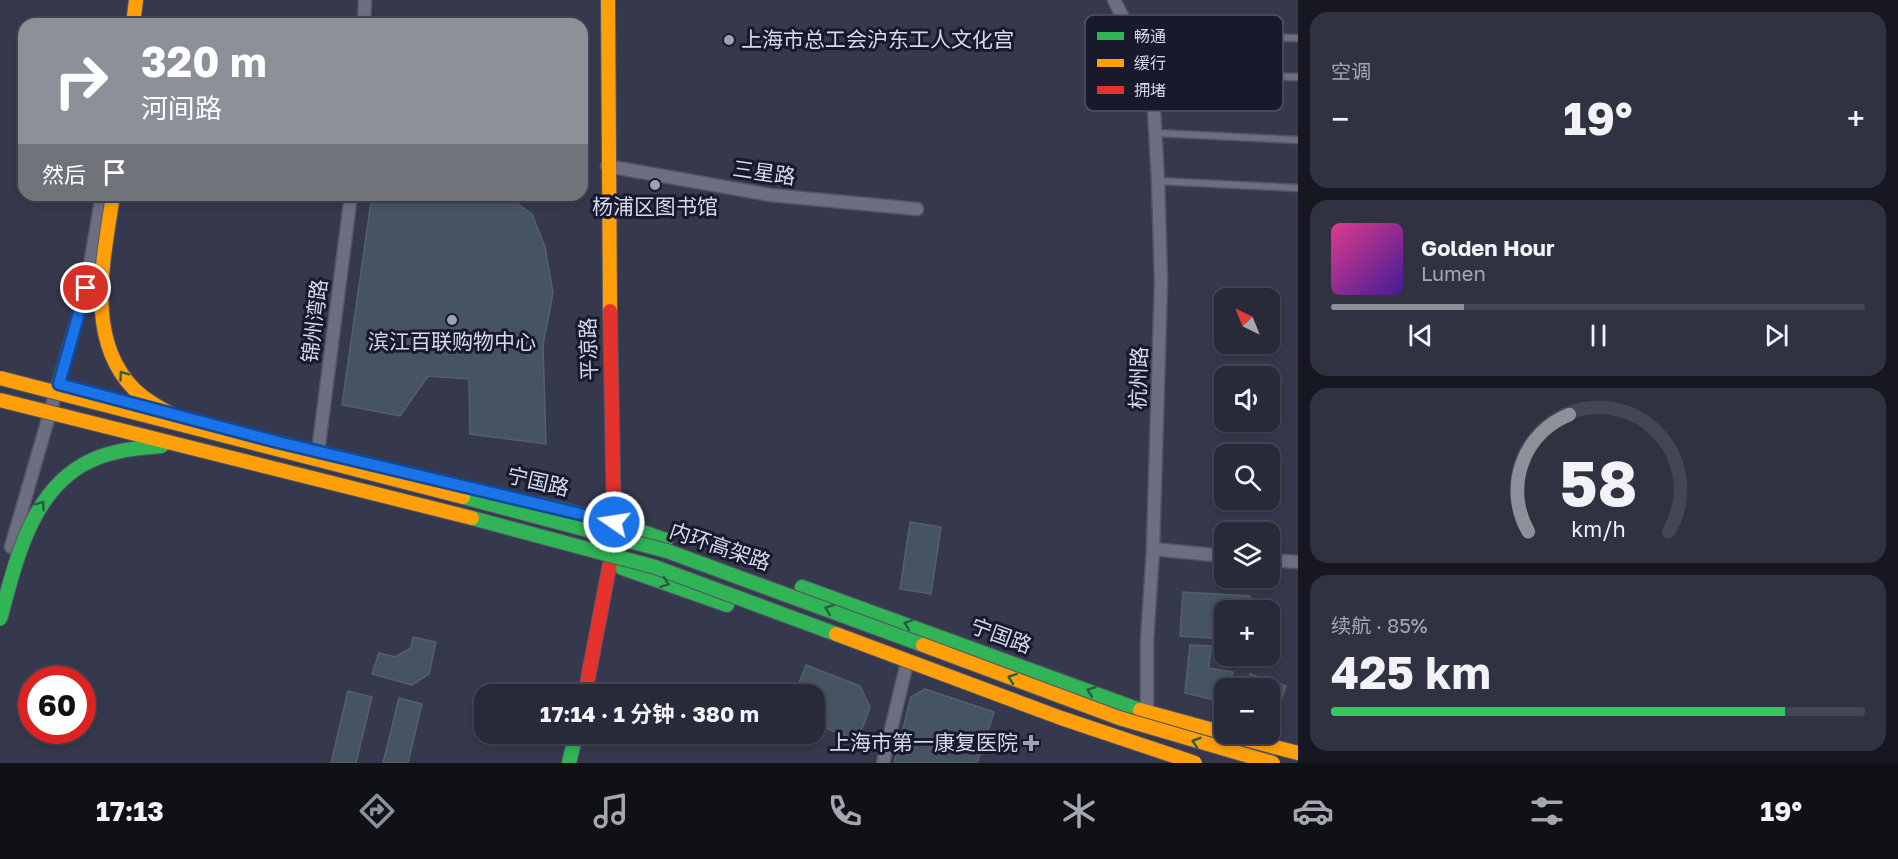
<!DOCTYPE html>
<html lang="zh">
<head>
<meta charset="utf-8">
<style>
  :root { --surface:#282a3a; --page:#303242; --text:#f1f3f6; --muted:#a5a7af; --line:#444654; --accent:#8c9099 }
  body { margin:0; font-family:"Golos Text","Noto Sans SC",sans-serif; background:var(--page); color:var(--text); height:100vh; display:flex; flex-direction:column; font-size:22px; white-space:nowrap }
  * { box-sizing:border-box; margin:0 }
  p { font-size:20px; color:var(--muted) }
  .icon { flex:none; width:33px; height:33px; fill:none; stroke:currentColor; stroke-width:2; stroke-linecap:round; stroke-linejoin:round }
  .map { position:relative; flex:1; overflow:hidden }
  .sheet { display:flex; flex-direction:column; gap:12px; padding:12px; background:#161720; width:600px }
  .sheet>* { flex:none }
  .top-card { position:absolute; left:18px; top:18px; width:570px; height:183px; border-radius:18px; box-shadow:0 3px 9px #0003,0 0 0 2px var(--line); background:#8c9099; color:#fff; overflow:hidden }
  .needle { width:39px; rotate:317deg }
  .buttons { position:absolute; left:1214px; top:288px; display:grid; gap:12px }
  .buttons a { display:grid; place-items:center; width:66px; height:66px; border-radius:12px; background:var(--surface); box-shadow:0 3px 9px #0003,0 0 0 2px var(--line); font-size:30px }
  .speed { position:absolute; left:18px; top:666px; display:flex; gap:12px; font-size:30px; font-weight:700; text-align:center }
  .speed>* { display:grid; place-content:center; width:78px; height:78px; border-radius:50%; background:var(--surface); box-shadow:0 3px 9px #0003,0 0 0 2px var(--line); line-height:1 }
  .speed .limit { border:9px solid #d22; background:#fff; color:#111 }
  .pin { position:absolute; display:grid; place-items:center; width:51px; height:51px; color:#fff; margin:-26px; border:3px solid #fff; border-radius:50%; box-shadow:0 2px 6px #0007 }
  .me { position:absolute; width:66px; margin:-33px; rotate:283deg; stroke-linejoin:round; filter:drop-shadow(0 0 4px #0008) }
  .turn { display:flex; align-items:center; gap:21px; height:126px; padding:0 24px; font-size:27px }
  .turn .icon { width:78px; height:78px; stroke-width:2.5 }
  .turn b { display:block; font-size:42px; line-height:51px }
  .then { display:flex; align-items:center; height:57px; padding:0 24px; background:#0003; gap:12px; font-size:22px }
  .big { font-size:45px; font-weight:700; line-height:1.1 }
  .sheet .widget { flex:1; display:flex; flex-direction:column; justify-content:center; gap:9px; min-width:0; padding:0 21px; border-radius:18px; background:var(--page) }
  .sheet .dial { align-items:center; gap:0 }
  .dial svg { height:156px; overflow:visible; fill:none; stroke:var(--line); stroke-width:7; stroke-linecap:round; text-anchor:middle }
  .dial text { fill:var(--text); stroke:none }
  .song { display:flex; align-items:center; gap:18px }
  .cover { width:72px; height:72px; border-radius:9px; background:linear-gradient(135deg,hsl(330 70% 55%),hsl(260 70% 35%)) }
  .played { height:6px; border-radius:3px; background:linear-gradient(90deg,var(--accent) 25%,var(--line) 25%) }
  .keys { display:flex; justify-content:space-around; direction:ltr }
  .heat { display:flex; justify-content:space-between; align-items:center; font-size:33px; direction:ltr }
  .charge { height:9px; border-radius:4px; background:linear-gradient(90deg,#34c759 85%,var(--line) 0) }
  .trip { position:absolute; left:474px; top:684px; width:351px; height:60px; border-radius:18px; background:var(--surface); box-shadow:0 3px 9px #0003,0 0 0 2px var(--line); font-weight:700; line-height:60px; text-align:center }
  .tabs { display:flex; height:96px; justify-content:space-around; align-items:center; background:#101117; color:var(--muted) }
  .tabs .icon { width:42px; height:42px }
  .tabs .current { color:var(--accent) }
  .tabs b { font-size:27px; color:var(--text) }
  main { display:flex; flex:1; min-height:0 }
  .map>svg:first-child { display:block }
  .building { fill:#465462; stroke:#53606c; stroke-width:1.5 }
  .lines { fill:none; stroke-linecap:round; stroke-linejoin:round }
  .lane-casing { stroke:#535567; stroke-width:9 }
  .street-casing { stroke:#535567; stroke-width:15 }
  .fast-casing { stroke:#535567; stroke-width:16 }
  .slow-casing { stroke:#535567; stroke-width:16 }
  .jam-casing { stroke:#535567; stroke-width:16 }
  .lane { stroke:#6d6f80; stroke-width:6 }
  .street { stroke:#6d6f80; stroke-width:12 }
  .fast { stroke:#30b455; stroke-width:14 }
  .slow { stroke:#ff9f0a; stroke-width:14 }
  .jam { stroke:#e5322d; stroke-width:14 }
  .fast-bridge-casing { stroke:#535567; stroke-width:16; stroke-linecap:butt }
  .slow-bridge-casing { stroke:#535567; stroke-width:16; stroke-linecap:butt }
  .fast-bridge { stroke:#30b455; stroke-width:14 }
  .slow-bridge { stroke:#ff9f0a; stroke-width:14 }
  .oneway { stroke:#235f3e }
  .route-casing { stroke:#114b97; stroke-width:15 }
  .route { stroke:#1a73e8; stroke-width:10 }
  .poi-dot { fill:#9da0b7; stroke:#181a2c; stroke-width:2 }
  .labels { text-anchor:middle; stroke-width:6; stroke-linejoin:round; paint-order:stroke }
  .poi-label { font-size:21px; fill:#d4d8f0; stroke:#181a2c }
  .street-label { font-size:21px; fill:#d4d8f0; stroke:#181a2c }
  .key { fill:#181a2c; stroke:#505367; stroke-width:1.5 }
  .key-label { font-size:16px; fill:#d4d8f0 }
</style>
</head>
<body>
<main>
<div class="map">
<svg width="1298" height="763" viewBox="0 0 1298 763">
  <rect width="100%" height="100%" fill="#36384d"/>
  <g class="building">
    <polygon points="372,195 505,195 532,214 545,247 553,293 543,345 546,444 470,434 469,379 428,376 400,416 342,405"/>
    <polygon points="910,522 941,527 931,594 900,589"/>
    <polygon points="1183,592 1250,596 1249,610 1224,610 1224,639 1180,636"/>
    <polygon points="413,637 436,642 429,674 412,685 372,674 379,653 395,657 411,648"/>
    <polygon points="1190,645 1211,646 1209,668 1233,672 1228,688 1224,688 1223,702 1185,693"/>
    <polygon points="806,665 860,686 870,707 858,740 814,724 814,694 795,694"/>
    <polygon points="1250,674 1286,686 1275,716 1269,713 1269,688 1245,688"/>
    <polygon points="925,689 994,712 977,763 894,763 911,697"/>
    <polygon points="348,691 372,697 356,763 331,763"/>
    <polygon points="399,698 422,704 408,763 383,763"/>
  </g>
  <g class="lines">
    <defs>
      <g id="lane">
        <polyline points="1134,36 1298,38"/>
        <polyline points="1152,74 1298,77"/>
        <polyline points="1156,133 1298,140"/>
        <polyline points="1158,181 1298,188"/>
      </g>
      <g id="street">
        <polyline points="1114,0 1152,74 1158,181 1161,281 1153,549 1147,641 1147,716"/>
        <polyline points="364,24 365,0"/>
        <polyline points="607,166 770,195 917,209"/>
        <polyline points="318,452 351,195"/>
        <polyline points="11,547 86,288 102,195"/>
        <polyline points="1153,549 1224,556"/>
        <polyline points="1269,560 1298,562"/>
        <polyline points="883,763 906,667"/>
      </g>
      <g id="fast">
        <polyline points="539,504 614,522 666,540"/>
        <polyline points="622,568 727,605"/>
        <polyline points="802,587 1140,710"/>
        <polyline points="569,763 576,734"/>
      </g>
      <g id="slow">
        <polyline points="608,0 610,311"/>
        <polyline points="133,24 136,0"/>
        <polyline points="1140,710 1224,733"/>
        <polyline points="1225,734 1298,753"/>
      </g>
      <polyline id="jam" points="585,694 610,563 614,522 610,311"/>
    </defs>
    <use href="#lane" class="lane-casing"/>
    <use href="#street" class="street-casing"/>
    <use href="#fast" class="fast-casing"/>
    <use href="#slow" class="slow-casing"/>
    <use href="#jam" class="jam-casing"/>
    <use href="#lane" class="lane"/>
    <use href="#street" class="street"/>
    <use href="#fast" class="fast"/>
    <use href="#slow" class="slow"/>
    <use href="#jam" class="jam"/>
    <defs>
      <g id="fast-bridge">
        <polyline points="463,497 667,551 923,645"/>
        <polyline points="472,518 655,567 836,634"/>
        <path d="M0,619C16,561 31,489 90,461C113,450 138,448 162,446"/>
      </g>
      <g id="slow-bridge">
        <path d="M113,195C104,258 84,338 134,389C146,401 162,409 177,417"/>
        <polyline points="0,378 463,497"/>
        <polyline points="0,400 472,518"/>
        <polyline points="836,634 1061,718 1195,763"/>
        <polyline points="923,645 1119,718 1273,763"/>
      </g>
    </defs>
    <use href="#fast-bridge" class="fast-bridge-casing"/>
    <use href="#slow-bridge" class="slow-bridge-casing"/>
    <use href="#fast-bridge" class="fast-bridge"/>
    <use href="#slow-bridge" class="slow-bridge"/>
  </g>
  <defs><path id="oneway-chevron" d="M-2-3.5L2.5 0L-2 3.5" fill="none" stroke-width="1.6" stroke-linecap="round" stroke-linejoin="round" transform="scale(1.5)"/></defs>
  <g class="oneway">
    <use href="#oneway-chevron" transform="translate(123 375) rotate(-126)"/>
    <use href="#oneway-chevron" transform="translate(41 505) rotate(-55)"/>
    <use href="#oneway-chevron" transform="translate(665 583) rotate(20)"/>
    <use href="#oneway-chevron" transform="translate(829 609) rotate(-159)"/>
    <use href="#oneway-chevron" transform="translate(908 624) rotate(-161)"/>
    <use href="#oneway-chevron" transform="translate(1012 678) rotate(-159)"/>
    <use href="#oneway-chevron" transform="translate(1091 691) rotate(-160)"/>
    <use href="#oneway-chevron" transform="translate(1196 742) rotate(-163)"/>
  </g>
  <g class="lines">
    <defs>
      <polyline id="route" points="86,288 59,384 278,442 614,522"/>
    </defs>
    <use href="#route" class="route-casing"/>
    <use href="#route" class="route"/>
  </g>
  <g class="poi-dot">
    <circle cx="729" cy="40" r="6"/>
    <circle cx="655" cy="185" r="6"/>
    <circle cx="452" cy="320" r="6"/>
    <path d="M1028 734h6v6h6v6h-6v6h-6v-6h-6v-6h6z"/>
  </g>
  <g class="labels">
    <g class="poi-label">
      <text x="741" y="47" text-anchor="start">上海市总工会沪东工人文化宫</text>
      <text x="655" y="214">杨浦区图书馆</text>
      <text x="452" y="349">滨江百联购物中心</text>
      <text x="1018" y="750" text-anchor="end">上海市第一康复医院</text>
    </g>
    <g class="street-label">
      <text transform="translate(764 173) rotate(8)" y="7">三星路</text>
      <text transform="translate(315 321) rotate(-83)" y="7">锦州湾路</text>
      <text transform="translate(589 349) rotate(-92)" y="7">平凉路</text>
      <text transform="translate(1139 378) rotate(-88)" y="7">杭州路</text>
      <text transform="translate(538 482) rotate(13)" y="7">宁国路</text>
      <text transform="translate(720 547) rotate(19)" y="7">内环高架路</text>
      <text transform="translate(1001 636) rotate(20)" y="7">宁国路</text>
    </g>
  </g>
  <rect x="1085" y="15" width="198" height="96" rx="9" class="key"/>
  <rect x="1097" y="32" width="27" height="8" fill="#30b455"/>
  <rect x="1097" y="59" width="27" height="8" fill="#ff9f0a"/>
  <rect x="1097" y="86" width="27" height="8" fill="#e5322d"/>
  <g class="key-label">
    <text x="1134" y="42">畅通</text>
    <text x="1134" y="69">缓行</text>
    <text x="1134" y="96">拥堵</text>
  </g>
</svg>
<div class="buttons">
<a><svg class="needle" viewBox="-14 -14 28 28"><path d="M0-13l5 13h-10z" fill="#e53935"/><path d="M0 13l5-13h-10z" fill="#a5a7af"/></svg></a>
<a><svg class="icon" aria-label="sound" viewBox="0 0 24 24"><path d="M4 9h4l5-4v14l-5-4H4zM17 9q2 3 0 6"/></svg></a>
<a><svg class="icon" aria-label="search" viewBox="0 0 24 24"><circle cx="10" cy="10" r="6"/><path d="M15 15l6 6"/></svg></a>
<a><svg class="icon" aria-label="layers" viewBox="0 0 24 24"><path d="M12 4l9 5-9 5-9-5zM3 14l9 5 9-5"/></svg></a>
<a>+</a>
<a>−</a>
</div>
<div class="speed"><div class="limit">60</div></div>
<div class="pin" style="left:86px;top:288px;background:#d93025"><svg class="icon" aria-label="arrive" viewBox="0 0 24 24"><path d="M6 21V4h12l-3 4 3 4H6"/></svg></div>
<svg class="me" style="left:614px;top:522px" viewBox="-20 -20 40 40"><circle r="17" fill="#1a73e8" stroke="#fff" stroke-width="3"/><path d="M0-11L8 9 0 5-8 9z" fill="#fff"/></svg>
<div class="trip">17:14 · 1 分钟 · 380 m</div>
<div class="top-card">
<div class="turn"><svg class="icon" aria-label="right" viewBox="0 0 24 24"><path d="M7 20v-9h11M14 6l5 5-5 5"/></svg><div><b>320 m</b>河间路</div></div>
<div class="then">然后<svg class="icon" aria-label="arrive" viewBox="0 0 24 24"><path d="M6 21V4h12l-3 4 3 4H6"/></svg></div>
</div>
</div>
<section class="sheet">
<div class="widget"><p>空调</p>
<div class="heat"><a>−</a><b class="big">19°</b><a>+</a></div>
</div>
<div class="widget">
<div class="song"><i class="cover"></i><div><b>Golden Hour</b><p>Lumen</p></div></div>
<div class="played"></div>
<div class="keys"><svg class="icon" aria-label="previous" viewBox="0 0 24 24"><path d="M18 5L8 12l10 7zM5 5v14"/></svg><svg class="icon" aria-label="pause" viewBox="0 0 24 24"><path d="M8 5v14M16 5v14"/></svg><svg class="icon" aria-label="next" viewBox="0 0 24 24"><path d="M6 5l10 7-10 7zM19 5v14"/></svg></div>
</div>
<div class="widget dial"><svg viewBox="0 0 100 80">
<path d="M14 69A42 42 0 1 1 86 69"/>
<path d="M14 69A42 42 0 0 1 35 9" stroke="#8c9099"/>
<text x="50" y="56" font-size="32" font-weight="700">58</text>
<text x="50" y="72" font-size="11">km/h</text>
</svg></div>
<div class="widget"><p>续航 · 85%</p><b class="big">425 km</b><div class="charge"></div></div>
</section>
</main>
<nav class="tabs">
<b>17:13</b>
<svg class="icon current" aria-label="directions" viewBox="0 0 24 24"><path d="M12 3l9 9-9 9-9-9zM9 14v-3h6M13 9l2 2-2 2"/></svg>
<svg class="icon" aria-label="music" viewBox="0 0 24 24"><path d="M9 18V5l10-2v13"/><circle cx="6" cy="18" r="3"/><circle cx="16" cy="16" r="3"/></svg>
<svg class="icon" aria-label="phone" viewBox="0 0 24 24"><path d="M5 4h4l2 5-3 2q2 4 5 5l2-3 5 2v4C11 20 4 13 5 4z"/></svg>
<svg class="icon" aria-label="climate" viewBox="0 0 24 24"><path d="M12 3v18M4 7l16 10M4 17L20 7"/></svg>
<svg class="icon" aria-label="car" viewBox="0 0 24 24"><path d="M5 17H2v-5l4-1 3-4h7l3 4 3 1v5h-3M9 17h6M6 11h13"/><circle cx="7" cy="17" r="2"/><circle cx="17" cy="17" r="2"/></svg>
<svg class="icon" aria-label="filters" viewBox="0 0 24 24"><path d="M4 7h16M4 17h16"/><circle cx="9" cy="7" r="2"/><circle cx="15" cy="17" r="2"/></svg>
<b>19°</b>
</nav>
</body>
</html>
